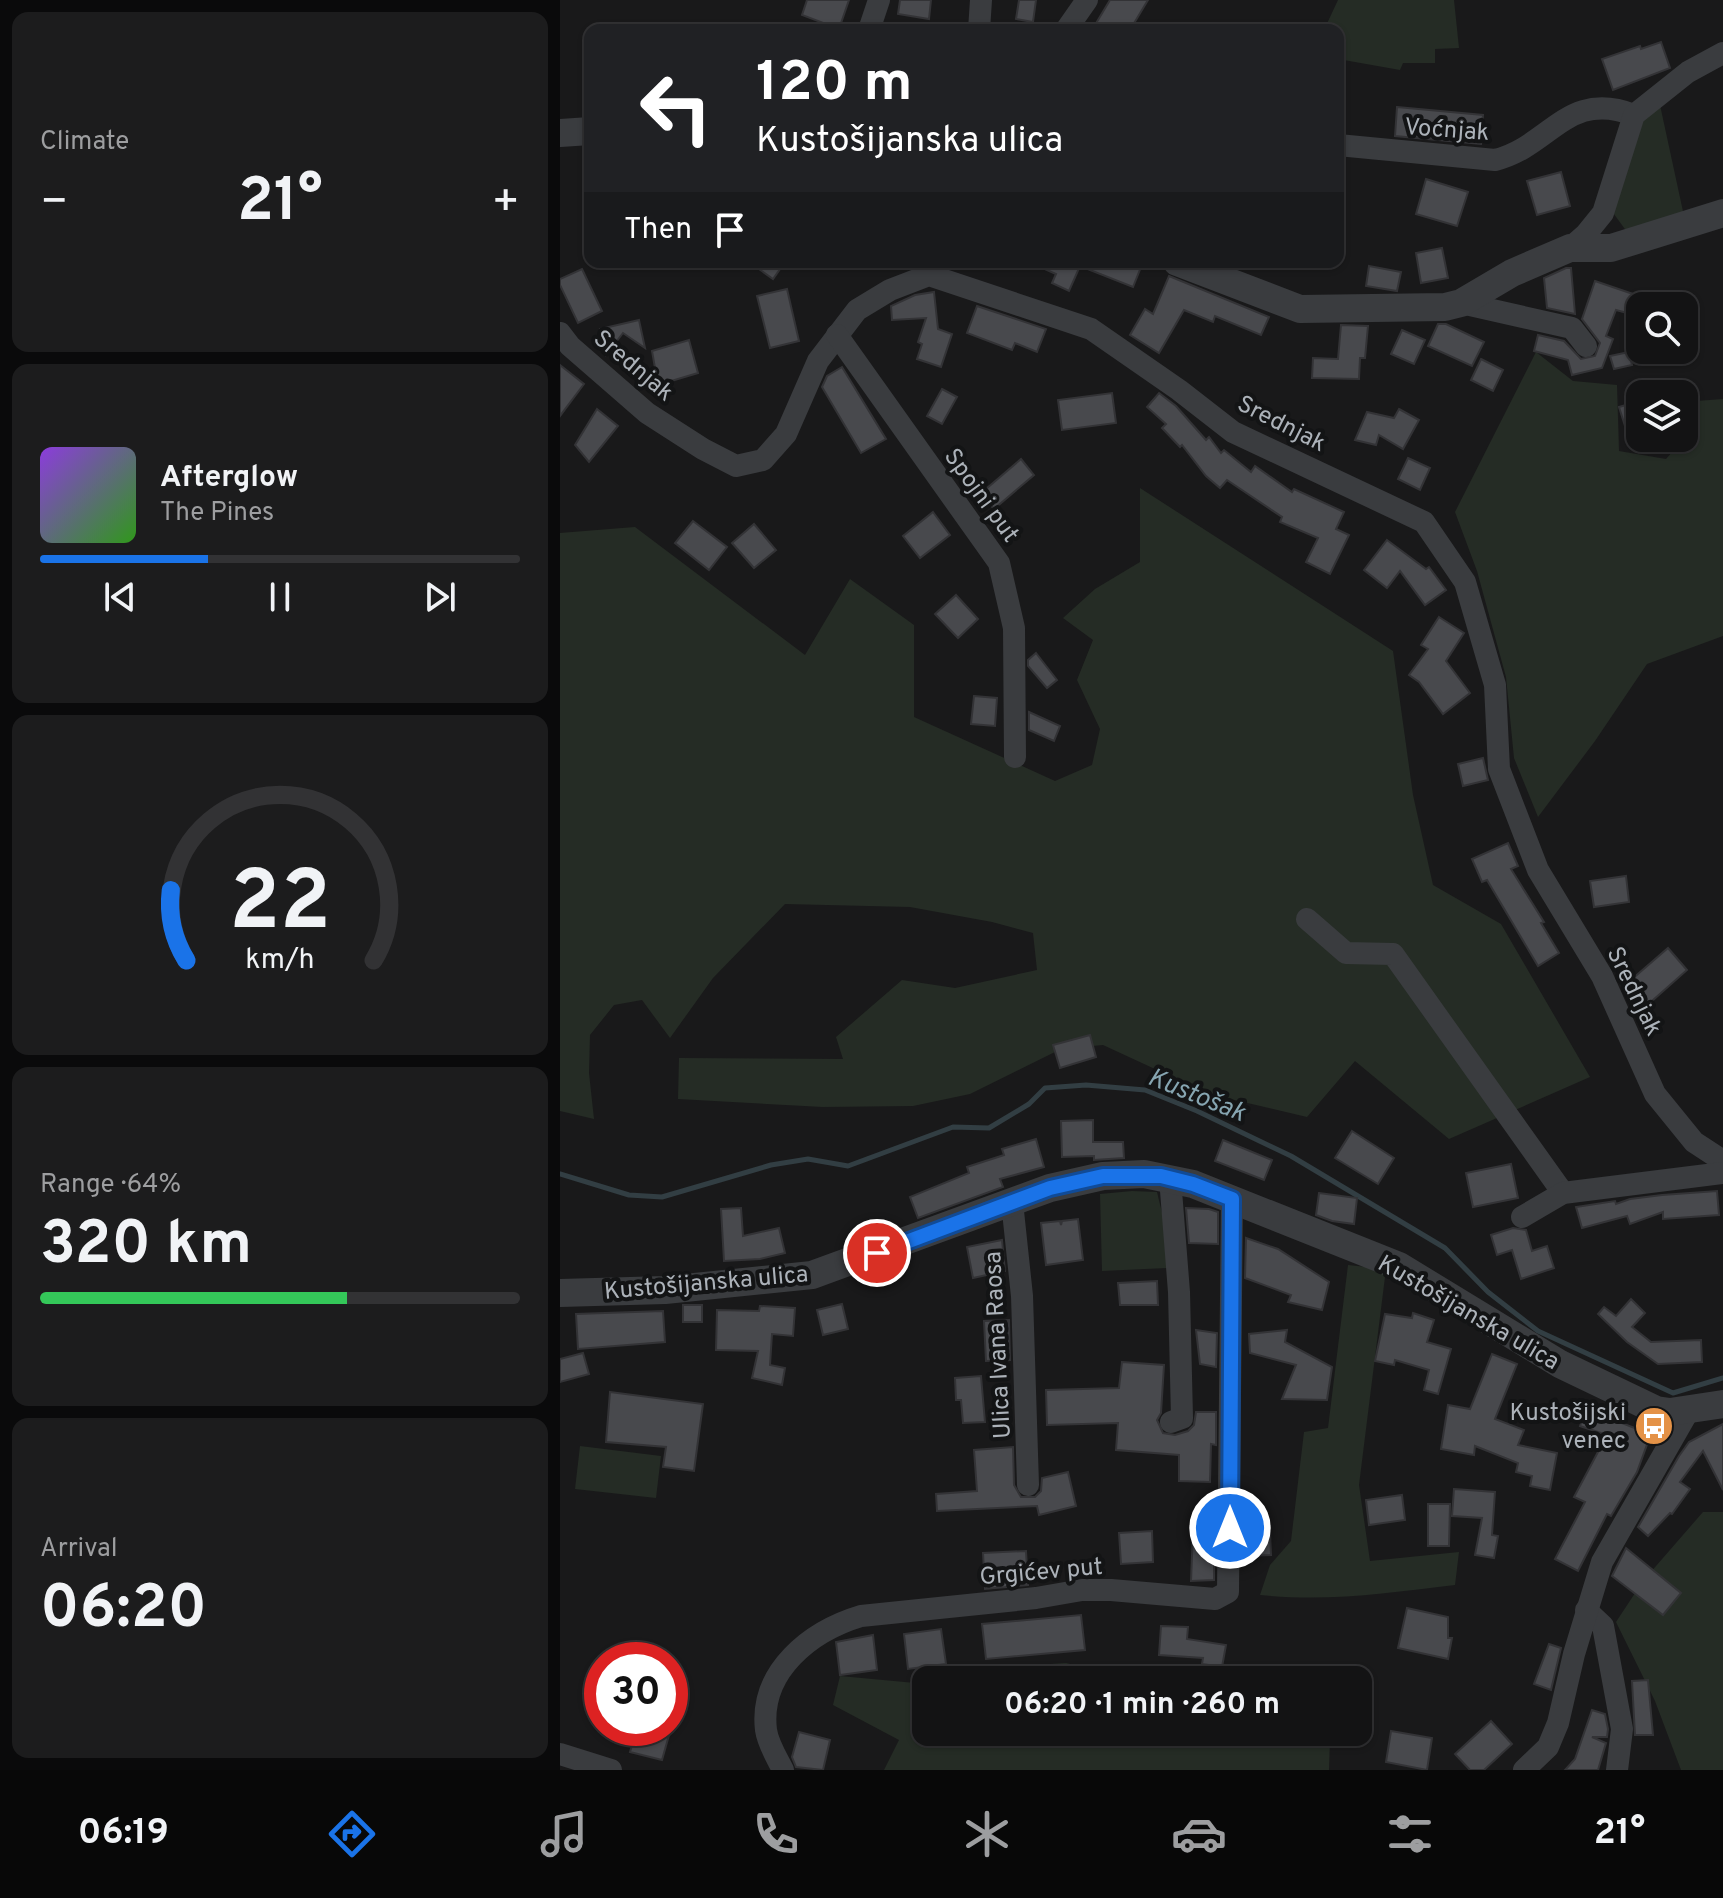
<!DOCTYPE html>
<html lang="en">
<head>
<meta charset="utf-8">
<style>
  :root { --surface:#131314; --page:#1c1c1d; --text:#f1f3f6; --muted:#9d9ea0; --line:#323234; --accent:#1a73e8 }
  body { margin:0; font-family:Overpass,sans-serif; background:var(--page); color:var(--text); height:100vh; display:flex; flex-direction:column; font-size:30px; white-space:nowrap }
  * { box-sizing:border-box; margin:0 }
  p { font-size:26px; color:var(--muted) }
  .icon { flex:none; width:44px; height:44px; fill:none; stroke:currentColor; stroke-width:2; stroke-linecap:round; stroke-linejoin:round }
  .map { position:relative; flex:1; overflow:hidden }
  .details { display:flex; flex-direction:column; gap:12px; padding:12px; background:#0a0a0b; width:560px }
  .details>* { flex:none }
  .guide { position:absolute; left:24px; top:24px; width:760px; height:244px; border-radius:16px; box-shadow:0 2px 6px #0004,0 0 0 2px var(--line); background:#202124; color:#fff; overflow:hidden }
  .fabs { position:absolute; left:1066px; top:292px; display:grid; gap:16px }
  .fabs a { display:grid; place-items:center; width:72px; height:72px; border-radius:16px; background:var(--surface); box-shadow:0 2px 6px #0004,0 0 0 2px var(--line); font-size:40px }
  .speed { position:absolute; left:24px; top:1642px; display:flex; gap:16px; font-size:40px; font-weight:700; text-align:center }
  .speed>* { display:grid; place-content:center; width:104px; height:104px; border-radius:50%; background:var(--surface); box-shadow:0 2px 6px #0004,0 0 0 2px var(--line); line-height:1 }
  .speed .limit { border:12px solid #d22; background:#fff; color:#111 }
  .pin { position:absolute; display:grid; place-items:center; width:68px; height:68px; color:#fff; margin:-34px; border:4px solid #fff; border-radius:50%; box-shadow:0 2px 8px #0007 }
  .me { position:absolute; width:88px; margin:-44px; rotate:0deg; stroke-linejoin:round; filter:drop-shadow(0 0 6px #0008) }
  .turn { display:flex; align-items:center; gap:28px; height:168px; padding:0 40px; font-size:36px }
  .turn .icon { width:104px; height:104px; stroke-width:2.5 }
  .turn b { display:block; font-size:56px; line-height:68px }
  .then { display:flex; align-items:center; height:76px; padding:0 40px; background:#0003; gap:16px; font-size:30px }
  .big { font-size:60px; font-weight:700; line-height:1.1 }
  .details .widget { flex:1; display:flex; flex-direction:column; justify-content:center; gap:12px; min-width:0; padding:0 28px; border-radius:16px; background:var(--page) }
  .details .dial { align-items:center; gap:0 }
  .dial svg { height:208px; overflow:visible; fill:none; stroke:var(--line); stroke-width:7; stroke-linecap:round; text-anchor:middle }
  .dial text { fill:var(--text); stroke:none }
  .song { display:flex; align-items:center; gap:24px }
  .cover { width:96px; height:96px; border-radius:12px; background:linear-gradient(135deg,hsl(270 70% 55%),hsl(110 70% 35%)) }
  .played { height:8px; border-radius:4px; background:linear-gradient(90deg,var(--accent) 35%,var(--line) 35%) }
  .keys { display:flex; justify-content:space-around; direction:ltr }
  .heat { display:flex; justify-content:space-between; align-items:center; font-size:44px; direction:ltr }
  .charge { height:12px; border-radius:6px; background:linear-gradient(90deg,#34c759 64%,var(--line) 0) }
  .trip { position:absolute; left:352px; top:1666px; width:460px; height:80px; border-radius:16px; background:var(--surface); box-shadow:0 2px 6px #0004,0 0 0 2px var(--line); font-weight:700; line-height:80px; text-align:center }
  .tab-bar { display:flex; height:128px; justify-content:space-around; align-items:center; background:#080808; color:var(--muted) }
  .tab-bar .icon { width:56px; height:56px }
  .tab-bar .on { color:var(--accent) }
  .tab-bar b { font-size:36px; color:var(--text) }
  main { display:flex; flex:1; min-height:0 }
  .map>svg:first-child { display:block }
  .green { fill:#252c25 }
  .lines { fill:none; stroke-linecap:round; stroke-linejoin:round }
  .stream { stroke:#323e43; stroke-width:5 }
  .building { fill:#48494d; stroke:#333336; stroke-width:2 }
  .minor { stroke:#3a3c3f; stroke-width:22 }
  .tertiary { stroke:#3a3c3f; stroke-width:28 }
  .route-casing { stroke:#114b97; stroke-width:20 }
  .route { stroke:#1a73e8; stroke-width:14 }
  .labels { text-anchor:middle; stroke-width:8; stroke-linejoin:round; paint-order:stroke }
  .street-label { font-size:24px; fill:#acb2b9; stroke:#131415 }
  .poi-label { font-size:24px; fill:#acb2b9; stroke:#131415; text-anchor:end }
  .water-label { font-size:26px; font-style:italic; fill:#86a5b1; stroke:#131415 }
</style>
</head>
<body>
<main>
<section class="details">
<div class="widget"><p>Climate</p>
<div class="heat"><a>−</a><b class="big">21°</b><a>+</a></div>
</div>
<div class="widget">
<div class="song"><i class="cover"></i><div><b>Afterglow</b><p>The Pines</p></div></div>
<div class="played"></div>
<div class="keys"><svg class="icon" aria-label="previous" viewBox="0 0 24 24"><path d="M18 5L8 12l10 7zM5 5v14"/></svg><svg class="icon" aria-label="pause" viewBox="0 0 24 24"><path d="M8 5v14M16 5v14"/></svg><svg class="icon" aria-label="next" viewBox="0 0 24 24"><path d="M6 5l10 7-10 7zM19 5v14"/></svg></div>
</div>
<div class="widget dial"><svg viewBox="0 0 100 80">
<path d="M14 69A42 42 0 1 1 86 69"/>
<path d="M14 69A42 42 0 0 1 8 42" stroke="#1a73e8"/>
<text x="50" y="56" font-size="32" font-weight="700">22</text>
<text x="50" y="72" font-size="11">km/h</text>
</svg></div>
<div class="widget"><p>Range · 64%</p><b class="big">320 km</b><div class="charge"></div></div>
<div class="widget"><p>Arrival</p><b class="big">06:20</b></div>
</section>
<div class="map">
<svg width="1163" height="1770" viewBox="0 0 1163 1770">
  <rect width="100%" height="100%" fill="#19191a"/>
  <g class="green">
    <polygon points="778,0 894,0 899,48 875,49 875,63 843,63 840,70 778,59 778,30 764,30"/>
    <polygon points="1100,105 1124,216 1070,236 1051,210 1080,122"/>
    <polygon points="976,352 1013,381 1057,385 1059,451 1106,459 1128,434 1136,401 1163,399 1163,636 1087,664 1035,741 978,817 954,758 946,677 917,571 895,512"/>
    <polygon points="580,488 833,651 853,795 873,885 941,924 1030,1077 889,1139 795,1061 747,1117 649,1094 543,1045 501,1049 410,1094 353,1106 263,1107 118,1099 119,1058 283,1059 276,1037 342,980 395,988 477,970 473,933 432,922 350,907 225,904 153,978 110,1038 82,1000 54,1005 30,1035 29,1073 34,1119 0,1111 0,533 75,527 245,655 290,579 354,625 354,717 495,781 532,765 540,729 517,680 533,640 503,618 535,589 580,562"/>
    <polygon points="572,1191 597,1192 606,1229 607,1268 542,1271 540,1194"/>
    <path d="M788,1265L826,1269L799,1485L810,1561L899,1552L895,1585C827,1593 769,1602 700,1595L710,1565L731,1541L744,1432L768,1428Z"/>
    <polygon points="20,1446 101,1456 96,1498 15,1489"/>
    <polygon points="1143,1512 1163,1512 1163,1770 1121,1770 1095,1701 1056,1622 1083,1581"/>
    <polygon points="506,1663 578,1680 381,1680 428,1668"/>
    <polygon points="280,1676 366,1684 366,1732 774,1732 770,1739 769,1770 324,1770 339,1740 273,1705"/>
  </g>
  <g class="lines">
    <polyline class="stream" points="0,1174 69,1195 102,1197 211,1165 248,1159 288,1166 393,1127 429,1128 469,1104 485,1088 526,1085 585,1090 637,1111 731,1156 885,1248 928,1292 978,1331 1113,1393 1163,1378"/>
  </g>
  <g class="building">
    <polygon points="247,0 289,0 279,29 242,15"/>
    <polygon points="340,0 371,0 369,19 338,14"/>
    <polygon points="459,0 476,0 473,22 456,19"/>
    <polygon points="550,0 588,0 570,30 532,30"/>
    <polygon points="1101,42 1110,68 1053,90 1042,59 1080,46 1081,49"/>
    <polygon points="837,107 923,115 921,144 835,136"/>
    <polygon points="1001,172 1010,206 977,215 967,181"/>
    <polygon points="866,179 908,192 897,226 856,214"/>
    <polygon points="882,248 888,278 861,283 856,253"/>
    <polygon points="189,262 225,262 213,279"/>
    <polygon points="469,262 583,262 573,287 520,266 509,291 492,283 496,274"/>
    <polygon points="809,266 841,272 837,291 806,286"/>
    <polygon points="1006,268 1011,268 1015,314 987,308 984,278"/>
    <polygon points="22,269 42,311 18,323 0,285 0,279"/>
    <polygon points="609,276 709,317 701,335 655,316 653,322 624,310 599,353 570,335 585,309 593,314"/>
    <polygon points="1035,281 1073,294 1067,313 1056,310 1046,336 1053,339 1042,368 1012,375 1008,360 974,351 978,335 1004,341 1021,359 1035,356 1040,343 1022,319"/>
    <polygon points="227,289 239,341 210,348 197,296"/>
    <polygon points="374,292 378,329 392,334 381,367 357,359 362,344 358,342 366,318 332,320 331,306 355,295"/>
    <polygon points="417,306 486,329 477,352 455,343 452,350 407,333"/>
    <polygon points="79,320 85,348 63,333 46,355 40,329"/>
    <polygon points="878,324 886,324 924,342 912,366 868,346"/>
    <polygon points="781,325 808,326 805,358 800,358 799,379 752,378 753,358 778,359"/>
    <polygon points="842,330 865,340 854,364 831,354"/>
    <polygon points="129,340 138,373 98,385 92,351"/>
    <polygon points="1069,352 1072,365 1054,369 1050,356"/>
    <polygon points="921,359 943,370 933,391 911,380"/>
    <polygon points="0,365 24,384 0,416"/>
    <polygon points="282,367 326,439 301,453 262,387 267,376"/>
    <polygon points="382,389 397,397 382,424 367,416"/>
    <polygon points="552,393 556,423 502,430 498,400"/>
    <polygon points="599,393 616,406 646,440 649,437 661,453 664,450 691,472 695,466 732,492 734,489 784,512 776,529 789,535 770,574 746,562 758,538 720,522 722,517 667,480 660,488 646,476 622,445 620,447 602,428 606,424 587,407"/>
    <polygon points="1073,403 1078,422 1065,426 1059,407"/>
    <polygon points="37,409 58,426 29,462 15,445"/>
    <polygon points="839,409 859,420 843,449 819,435 816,445 795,440 807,412 834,418"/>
    <polygon points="848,458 870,468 860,490 838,479"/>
    <polygon points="461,459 474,475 434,509 420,494"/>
    <polygon points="373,512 390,535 360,558 343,536"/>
    <polygon points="133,521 167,547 149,570 115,543"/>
    <polygon points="194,524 216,550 194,568 172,543"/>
    <polygon points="827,540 866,569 869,567 886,590 865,605 840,571 827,588 804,570"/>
    <polygon points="396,595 418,619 398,638 375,614"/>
    <polygon points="879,617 904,633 886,661 910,693 883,714 859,682 849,675 868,649 861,645"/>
    <polygon points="476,653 497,680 487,688 468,666 468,660"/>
    <polygon points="414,696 437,698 435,726 411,724"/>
    <polygon points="469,712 500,726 494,741 469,730"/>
    <polygon points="923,758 928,780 903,786 898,764"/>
    <polygon points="948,843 958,866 951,869 984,922 981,923 999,953 978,966 927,880 922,882 912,859"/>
    <polygon points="1066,876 1069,902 1034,907 1030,881"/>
    <polygon points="1108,948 1127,970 1084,1008 1064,986"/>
    <polygon points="530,1035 536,1057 500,1068 493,1045"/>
    <polygon points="533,1120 533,1142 563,1142 564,1158 534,1160 534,1156 502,1157 501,1121"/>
    <polygon points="792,1131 834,1158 818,1184 775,1158"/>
    <polygon points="476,1139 484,1167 440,1179 443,1187 358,1218 350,1197 409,1173 407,1167 444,1155 442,1149"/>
    <polygon points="663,1140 712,1160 704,1180 655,1161"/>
    <polygon points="951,1164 958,1198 913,1207 906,1173"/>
    <polygon points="1157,1191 1159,1215 1103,1219 1103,1212 1070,1224 1067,1216 1022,1228 1016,1207 1055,1201 1056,1204 1070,1199 1102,1195"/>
    <polygon points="759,1193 797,1198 794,1224 772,1221 756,1215"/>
    <polygon points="181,1208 183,1236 219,1228 225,1253 200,1259 164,1261 161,1209"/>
    <polygon points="626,1208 649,1209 658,1212 658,1244 629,1243"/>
    <polygon points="518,1219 523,1260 486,1265 481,1223 500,1221 501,1225 502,1221"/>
    <polygon points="953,1228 966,1230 972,1251 987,1246 994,1268 961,1279 952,1250 937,1255 931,1235"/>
    <polygon points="686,1238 718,1249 769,1282 762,1310 728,1302 731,1295 685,1278"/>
    <polygon points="442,1240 445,1271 413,1278 407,1247"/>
    <polygon points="597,1281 598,1305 560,1305 558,1283"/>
    <polygon points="1071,1299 1085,1313 1072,1327 1091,1342 1141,1340 1142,1362 1098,1364 1067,1342 1038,1314 1044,1307 1056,1316"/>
    <polygon points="282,1304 288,1329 263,1335 257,1310"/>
    <rect x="123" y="1305" width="19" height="17"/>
    <polygon points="200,1306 235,1308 233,1336 212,1334 210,1365 225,1368 222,1385 192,1378 198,1351 156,1350 157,1310 199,1311"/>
    <polygon points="103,1311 105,1342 18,1349 16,1314"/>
    <polygon points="853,1313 874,1320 867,1342 891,1349 878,1394 864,1390 869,1370 835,1360 834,1365 815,1361 825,1314 852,1318"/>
    <polygon points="449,1320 450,1360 426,1361 424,1321"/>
    <polygon points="636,1330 657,1333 656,1367 640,1364"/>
    <polygon points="727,1330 725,1342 772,1367 767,1400 722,1399 736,1365 690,1353 689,1334"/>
    <polygon points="23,1353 29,1374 0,1382 0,1359"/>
    <polygon points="932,1354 957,1364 935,1419 964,1430 958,1445 997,1453 990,1490 970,1486 972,1476 956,1472 958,1463 915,1446 914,1455 881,1449 888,1405 910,1409"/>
    <polygon points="562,1362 604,1365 601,1413 597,1420 603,1433 615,1435 628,1431 634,1425 636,1412 656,1412 656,1445 651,1444 650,1482 619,1481 619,1455 556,1450 558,1423 487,1425 486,1390 559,1388"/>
    <polygon points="421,1376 425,1422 403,1423 401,1400 396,1400 395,1378"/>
    <polygon points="50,1392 143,1404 134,1471 103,1467 106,1447 46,1442"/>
    <polygon points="1026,1409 1077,1429 1079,1423 1093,1428 1077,1472 1051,1516 1047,1514 1018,1571 995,1559 1025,1502 1014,1497 1047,1435 1020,1426"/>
    <polygon points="1163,1424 1163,1490 1143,1451 1120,1482 1130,1489 1112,1514 1110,1513 1088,1536 1078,1527 1119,1456 1129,1442"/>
    <polygon points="453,1447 454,1485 461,1497 475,1497 481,1491 482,1478 508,1472 516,1506 479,1515 477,1506 377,1511 376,1494 417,1491 414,1450"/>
    <polygon points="894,1489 935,1492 932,1535 938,1536 934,1558 915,1555 922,1518 892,1516"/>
    <polygon points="842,1495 845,1520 809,1525 806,1500"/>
    <polygon points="868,1504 890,1504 889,1546 868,1546"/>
    <polygon points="633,1530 651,1530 650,1562 654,1561 654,1580 631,1581"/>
    <polygon points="592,1531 593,1562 561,1564 559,1533"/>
    <polygon points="710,1532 711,1555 687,1556 686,1533"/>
    <polygon points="1066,1548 1121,1593 1103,1615 1052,1576"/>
    <polygon points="466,1551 468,1585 425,1589 423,1553"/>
    <polygon points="847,1608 888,1617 888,1638 892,1638 888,1659 838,1648"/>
    <polygon points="521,1615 525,1650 426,1659 422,1624"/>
    <polygon points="601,1626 628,1627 627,1639 666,1645 662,1667 642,1664 643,1658 599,1655"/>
    <polygon points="381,1629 386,1664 348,1669 344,1634"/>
    <polygon points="313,1635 317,1670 280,1675 276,1642"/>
    <polygon points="989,1644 1001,1648 991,1690 974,1684"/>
    <polygon points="1088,1680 1093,1735 1075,1735 1072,1681"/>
    <polygon points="1032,1710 1045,1714 1048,1729 1047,1737 1032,1737 1046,1743 1038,1770 1005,1770 1015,1759"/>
    <polygon points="931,1721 952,1744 924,1770 910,1770 895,1754"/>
    <polygon points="77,1728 111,1728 102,1760 70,1752"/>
    <polygon points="831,1731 872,1738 867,1770 826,1762"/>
    <polygon points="239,1732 270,1740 263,1770 236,1767 232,1757"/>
  </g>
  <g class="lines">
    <g class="minor">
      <polyline points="309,30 319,0"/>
      <polyline points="419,30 421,0"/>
      <polyline points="506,30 527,0"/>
      <path d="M778,145L935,160C991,146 1007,89 1074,115"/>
      <polyline points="1010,248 1026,234 1043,213 1074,115 1128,72 1163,53"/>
      <polyline points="901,303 1012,328 1026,346"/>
      <polyline points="0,333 10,346 87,413 143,449 176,466 203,460 226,434 258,361 297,310 330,290 369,275 531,329 619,390 673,432 864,522 905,582 935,685 939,769 978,870 1042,976 1095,1094 1134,1142 1163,1161"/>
      <polyline points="277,335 439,563 454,628 455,757"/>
      <polyline points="747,919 786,953 833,954 1003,1193"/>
      <polyline points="610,1178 619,1292 622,1418 611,1422"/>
      <polyline points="452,1202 462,1296 468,1485"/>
      <polyline points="962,1217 1003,1193 1163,1173"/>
      <polyline points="1026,1610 1043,1626 1062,1729 1057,1770"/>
      <polyline points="0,1754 51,1770"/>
      <path d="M223,1770C217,1758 208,1744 206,1730C199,1671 251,1631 301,1616L476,1598L522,1590H551L655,1599L668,1592L672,1199"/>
      <polyline points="964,1770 988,1747 998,1723 1014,1654 1042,1562 1129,1410"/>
    </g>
    <g class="tertiary">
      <polyline points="0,133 30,131"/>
      <polyline points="617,262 740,309 885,307 901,303 952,273 1010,248 1051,248 1163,213"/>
      <polyline points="0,1293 105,1290 252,1275 490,1188 543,1176 584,1174 633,1184 839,1266 1000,1364 1096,1410 1110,1412 1163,1404"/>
    </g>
  </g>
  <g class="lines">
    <defs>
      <polyline id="route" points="317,1253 490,1188 543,1176 601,1176 633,1184 672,1199 670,1528"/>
    </defs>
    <use href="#route" class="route-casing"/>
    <use href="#route" class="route"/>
  </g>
  <defs>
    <symbol id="bus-disc" viewBox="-11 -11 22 22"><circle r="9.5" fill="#e49247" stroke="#131415"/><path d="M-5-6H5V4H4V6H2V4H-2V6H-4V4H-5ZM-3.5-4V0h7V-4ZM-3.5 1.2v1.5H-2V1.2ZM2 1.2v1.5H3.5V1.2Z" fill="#fff"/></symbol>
  </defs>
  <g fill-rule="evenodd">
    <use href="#bus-disc" x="1072" y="1404" width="44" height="44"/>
  </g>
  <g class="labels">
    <g class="street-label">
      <text transform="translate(887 129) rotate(4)" y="8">Voćnjak</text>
      <text transform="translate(74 365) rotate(40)" y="8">Srednjak</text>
      <text transform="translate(722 423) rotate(27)" y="8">Srednjak</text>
      <text transform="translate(422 495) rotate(54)" y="8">Spojni put</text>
      <text transform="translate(1075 991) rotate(64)" y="8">Srednjak</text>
      <text transform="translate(146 1282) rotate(-5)" y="8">Kustošijanska ulica</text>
      <text transform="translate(909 1312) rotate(30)" y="8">Kustošijanska ulica</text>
      <text transform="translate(437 1345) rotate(-93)" y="8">Ulica Ivana Raosa</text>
      <text transform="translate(481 1571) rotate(-5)" y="8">Grgićev put</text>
    </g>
    <g class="poi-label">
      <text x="1066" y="1420">Kustošijski<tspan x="1066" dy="28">venec</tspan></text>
    </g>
    <g class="water-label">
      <text transform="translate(637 1094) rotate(22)" y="9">Kustošak</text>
    </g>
  </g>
</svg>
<div class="fabs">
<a><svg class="icon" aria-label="search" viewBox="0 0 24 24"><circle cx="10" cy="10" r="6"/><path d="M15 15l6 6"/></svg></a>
<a><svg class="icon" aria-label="layers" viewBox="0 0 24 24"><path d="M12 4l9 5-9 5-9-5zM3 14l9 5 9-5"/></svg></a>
</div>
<div class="speed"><div class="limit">30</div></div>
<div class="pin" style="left:317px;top:1253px;background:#d93025"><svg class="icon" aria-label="arrive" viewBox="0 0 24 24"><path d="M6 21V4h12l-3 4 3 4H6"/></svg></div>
<svg class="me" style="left:670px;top:1528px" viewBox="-20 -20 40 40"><circle r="17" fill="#1a73e8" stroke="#fff" stroke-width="3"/><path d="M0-11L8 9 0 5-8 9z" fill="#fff"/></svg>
<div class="trip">06:20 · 1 min · 260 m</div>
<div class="guide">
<div class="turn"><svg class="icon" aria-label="left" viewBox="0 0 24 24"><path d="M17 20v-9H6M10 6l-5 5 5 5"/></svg><div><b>120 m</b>Kustošijanska ulica</div></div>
<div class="then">Then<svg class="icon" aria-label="arrive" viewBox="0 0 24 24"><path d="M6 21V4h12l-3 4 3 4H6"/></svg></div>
</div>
</div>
</main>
<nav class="tab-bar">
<b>06:19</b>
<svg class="icon on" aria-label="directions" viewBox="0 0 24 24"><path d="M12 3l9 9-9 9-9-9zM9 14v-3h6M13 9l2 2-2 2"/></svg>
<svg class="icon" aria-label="music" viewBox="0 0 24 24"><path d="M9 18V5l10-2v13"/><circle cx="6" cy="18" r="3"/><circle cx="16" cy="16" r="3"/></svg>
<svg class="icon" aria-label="phone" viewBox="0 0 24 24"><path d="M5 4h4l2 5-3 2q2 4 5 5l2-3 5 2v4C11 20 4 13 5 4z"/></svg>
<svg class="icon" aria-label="climate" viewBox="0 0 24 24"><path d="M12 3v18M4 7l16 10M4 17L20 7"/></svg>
<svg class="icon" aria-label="car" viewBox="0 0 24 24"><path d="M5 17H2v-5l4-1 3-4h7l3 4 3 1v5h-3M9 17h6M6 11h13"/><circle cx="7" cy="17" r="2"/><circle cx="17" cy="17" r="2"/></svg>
<svg class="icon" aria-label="filters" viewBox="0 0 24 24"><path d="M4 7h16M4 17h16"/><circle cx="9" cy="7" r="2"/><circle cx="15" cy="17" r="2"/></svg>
<b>21°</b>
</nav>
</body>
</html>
